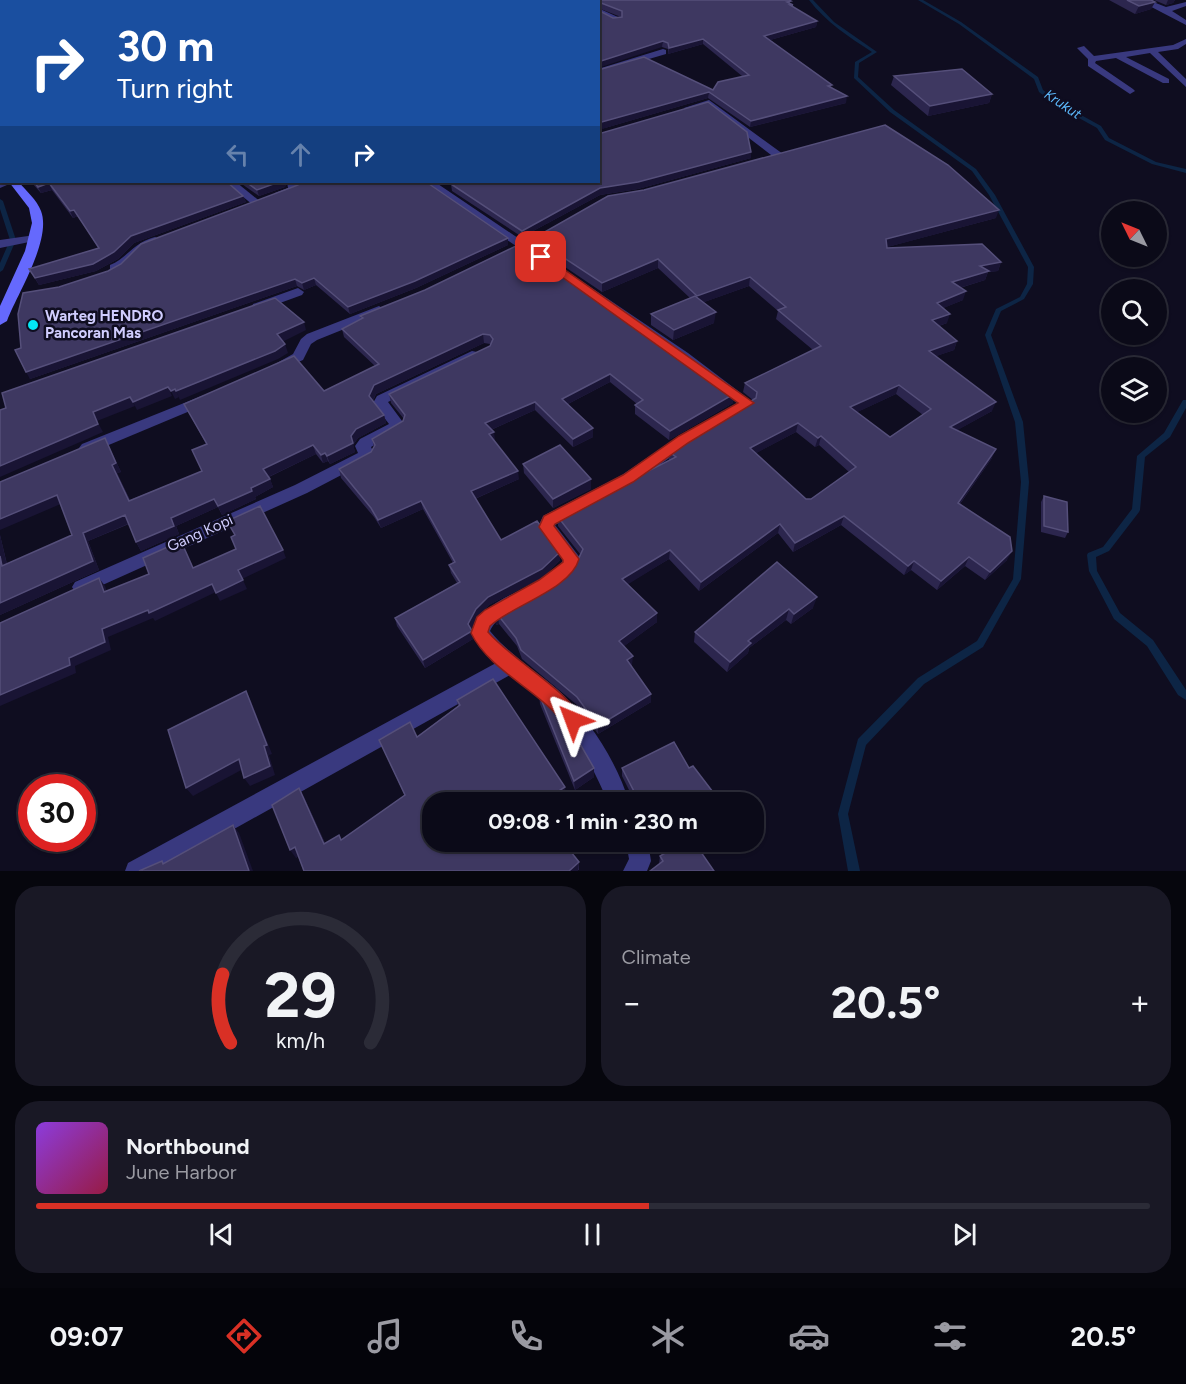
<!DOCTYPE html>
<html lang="en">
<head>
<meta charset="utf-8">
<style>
  :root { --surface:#0b0a18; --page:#191825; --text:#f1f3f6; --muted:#9a9aa2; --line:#2b2b37; --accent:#d93025 }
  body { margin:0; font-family:Figtree,sans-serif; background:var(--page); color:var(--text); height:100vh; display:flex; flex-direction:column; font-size:22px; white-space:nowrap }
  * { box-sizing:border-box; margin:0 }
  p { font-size:20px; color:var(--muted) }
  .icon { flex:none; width:33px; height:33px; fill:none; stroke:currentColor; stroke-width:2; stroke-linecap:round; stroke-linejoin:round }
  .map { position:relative; height:871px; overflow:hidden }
  .drawer { display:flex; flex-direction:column; gap:15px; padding:15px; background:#06060d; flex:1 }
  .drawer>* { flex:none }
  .banner { position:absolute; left:0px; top:0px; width:600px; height:183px; box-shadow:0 2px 4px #0004,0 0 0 2px var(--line); background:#1a4fa0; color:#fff; overflow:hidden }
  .needle { width:39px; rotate:313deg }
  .tools { position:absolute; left:1101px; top:201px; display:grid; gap:12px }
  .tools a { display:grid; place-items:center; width:66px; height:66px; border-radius:50%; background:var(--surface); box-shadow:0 2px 4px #0004,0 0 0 2px var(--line); font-size:30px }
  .speed { position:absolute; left:18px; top:774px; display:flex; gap:12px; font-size:30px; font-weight:700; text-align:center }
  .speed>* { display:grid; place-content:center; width:78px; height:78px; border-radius:50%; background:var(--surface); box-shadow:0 2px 4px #0004,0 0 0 2px var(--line); line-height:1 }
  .speed .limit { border:9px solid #d22; background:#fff; color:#111 }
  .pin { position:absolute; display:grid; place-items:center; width:51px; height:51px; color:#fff; margin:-26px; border-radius:12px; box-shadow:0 3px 9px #0006 }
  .me { position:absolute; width:66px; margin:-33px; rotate:316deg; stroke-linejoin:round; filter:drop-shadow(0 0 4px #0008) }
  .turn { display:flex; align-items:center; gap:21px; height:126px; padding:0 18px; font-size:27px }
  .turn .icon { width:78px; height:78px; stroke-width:2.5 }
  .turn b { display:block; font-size:42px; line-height:51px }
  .lanes { display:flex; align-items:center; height:57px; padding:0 18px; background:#0003; justify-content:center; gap:30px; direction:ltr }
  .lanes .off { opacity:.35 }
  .big { font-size:45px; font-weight:700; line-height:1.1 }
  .drawer .widget { flex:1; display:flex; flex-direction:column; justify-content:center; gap:9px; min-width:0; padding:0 21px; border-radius:24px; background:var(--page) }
  .drawer .dial { align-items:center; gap:0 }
  .dial svg { height:156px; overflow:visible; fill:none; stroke:var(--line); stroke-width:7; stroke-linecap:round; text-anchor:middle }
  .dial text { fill:var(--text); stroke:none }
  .song { display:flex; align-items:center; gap:18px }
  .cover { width:72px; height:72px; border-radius:9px; background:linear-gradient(135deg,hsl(270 70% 55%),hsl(340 70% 35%)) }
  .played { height:6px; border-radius:3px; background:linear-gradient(90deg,var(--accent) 55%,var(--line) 55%) }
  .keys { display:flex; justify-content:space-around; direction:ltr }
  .heat { display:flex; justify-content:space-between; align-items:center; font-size:33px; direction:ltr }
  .drawer .tiles { flex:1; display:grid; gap:15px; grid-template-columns:1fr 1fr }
  .widget:last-child { grid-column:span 2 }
  .trip { position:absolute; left:422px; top:792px; width:342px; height:60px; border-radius:24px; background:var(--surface); box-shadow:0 2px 4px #0004,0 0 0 2px var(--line); font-weight:700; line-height:60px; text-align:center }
  .tab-bar { display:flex; height:96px; justify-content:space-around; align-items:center; background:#04040a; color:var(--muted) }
  .tab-bar .icon { width:42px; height:42px }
  .tab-bar .selected { color:var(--accent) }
  .tab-bar b { font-size:27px; color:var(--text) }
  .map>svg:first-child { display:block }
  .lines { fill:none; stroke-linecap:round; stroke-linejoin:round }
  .stream { fill:#0d2545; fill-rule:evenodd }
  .street { fill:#39397f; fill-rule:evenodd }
  .secondary { fill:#6569fd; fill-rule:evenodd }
  .wall { fill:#2c264e; fill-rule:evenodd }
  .shaded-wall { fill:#191434 }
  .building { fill:#3e3861; stroke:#554f7a; stroke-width:1.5; fill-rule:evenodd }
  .route { fill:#d93025; stroke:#8d1f18; stroke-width:1.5 }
  .poi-dot { fill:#03e7f4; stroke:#0f0d20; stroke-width:2 }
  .labels { text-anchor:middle; stroke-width:5; stroke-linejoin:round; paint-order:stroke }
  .far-water-label { font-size:14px; font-style:italic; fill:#5dbafd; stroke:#0f0d20 }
  .poi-label { font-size:15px; font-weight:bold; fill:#d0cdfe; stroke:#0f0d20; text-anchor:start }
  .street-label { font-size:15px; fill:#d0cdfe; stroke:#0f0d20 }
</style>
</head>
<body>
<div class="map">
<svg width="1186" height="871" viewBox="0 0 1186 871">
  <rect width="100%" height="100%" fill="#0f0d20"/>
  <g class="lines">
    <g class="stream">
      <path d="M809,0H813L834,22L877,52L859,63L858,77L894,110L976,169L995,195L1034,267L1033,284L1024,299L1001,311L991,335L1023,422L1029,482L1021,579L983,647L924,684L866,745L848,814L860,871H848L838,814L858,739L918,678L977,641L1013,579L1021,482L1015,422L985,335L996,309L1020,297L1027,284L1028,267L989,195L972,171L890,112L854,78L855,62L872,52C849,37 826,22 809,0Z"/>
      <polygon points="918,0 923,0 961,22 1038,77 1043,90 1063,105 1101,126 1109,138 1156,162 1186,169 1186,173 1152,164 1105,140 1097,128 1059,107 1039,92 1034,79 959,24"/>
      <polygon points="0,199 3,201 16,240 3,270 0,272 0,263 10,240 0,209"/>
      <polygon points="1183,400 1186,400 1186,408 1170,437 1145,457 1140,510 1139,512 1109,551 1096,557 1097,571 1120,613 1153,640 1186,690 1186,700 1178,695 1147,646 1114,619 1089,571 1087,555 1088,553 1103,547 1132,509 1137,456 1164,433"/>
    </g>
    <g class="street">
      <polygon points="1138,0 1148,0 1166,7 1186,2 1186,6 1172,11 1186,20 1186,25"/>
      <polygon points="598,8 620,18 621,20 614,22 598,13"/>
      <polygon points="1186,39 1186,44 1178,49 1158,52 1186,79 1186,87 1150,53 1126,57 1169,79 1169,83 1163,83 1116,58 1096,61 1095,63 1133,89 1135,91 1130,94 1088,66 1088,59 1077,48 1084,46 1094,56 1173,45"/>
      <polygon points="663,49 666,50 666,54 598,74 598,69"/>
      <polygon points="709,100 783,154 783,158 775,158 707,106 689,111 684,108"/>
      <polygon points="0,181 2,181 14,182 0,188"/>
      <polygon points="225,182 236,182 262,203 257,206 253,205"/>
      <polygon points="287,182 297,182 298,192 275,197 275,193 288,188"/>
      <path d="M424,182H435L688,353L754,403L752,406L689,444L634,483L555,525L581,559C578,565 576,571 571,575C551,597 501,605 490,631C509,654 534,670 557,689C589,718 617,762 629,802H608C594,770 578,737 553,711C540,698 524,687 510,675L159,871H125L128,863L496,663L471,633C490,587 545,593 563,560L538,527L543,516L622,475L679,436L737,403L678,359Z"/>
      <polygon points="35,235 41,238 39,240 0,248 0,240"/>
      <path d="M155,237L161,240L159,242C153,245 147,248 141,251C130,259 126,274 110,271V265C128,258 132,243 155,237Z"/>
      <polygon points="298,288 304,292 302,295 258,311 252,307 253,304"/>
      <polygon points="379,306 385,310 384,313 317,340 311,344 303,360 277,371 270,367 293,354 301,339 307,334"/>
      <polygon points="472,351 477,352 479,355 477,358 388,402 405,425 403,429 371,447 375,455 372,459 307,493 87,592 81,594 75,592 72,587 75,582 295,485 358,453 355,446 360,439 389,424 373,403 377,396"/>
      <polygon points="204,395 211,400 209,403 92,452 82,452 79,448 82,444"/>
      <polygon points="626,842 648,842 651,861 647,871 623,871 629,859"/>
    </g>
    <g class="secondary">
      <rect x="0" y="169" width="2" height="7"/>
      <path d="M9,182H19C26,191 37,200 41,211C52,240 17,294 7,321L0,325V306L25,251L32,223L29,208Z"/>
    </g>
  </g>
  <g class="wall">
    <polygon points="0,0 789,0 790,3 793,5 793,7 817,21 816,27 770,40 832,87 846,103 750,127 708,98 598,130 713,90 742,76 703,44 668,54 668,49 662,47 613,18 621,17 598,8 598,2 2,2 2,55 0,55"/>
    <polygon points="1109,0 1151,0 1155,2 1151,9 1135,14"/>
    <polygon points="1154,0 1175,0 1173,3 1166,5"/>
    <polygon points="894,76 992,94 989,103 928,116 891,85"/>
    <polygon points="751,152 751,158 638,189 600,195 522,237 452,191 451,184"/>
    <polygon points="31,182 227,182 243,196 246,202 134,243 118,259 96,271 39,285 29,269 98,248 78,216 73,218 52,190 41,193"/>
    <polygon points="239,182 287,182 285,187 259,196"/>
    <polygon points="298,185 432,186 508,238 508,245 416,288 350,314 316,285 304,290 297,286 30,379 21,348 59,287 108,271"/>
    <path d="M996,218L887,247V248L1001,262L998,271L988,272L985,280L960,288L963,300L943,308L947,323L939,326L957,341L954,350L936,356L992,411L957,430L992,458L960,504L1007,560L985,580L965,566L937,590L911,570L904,575L841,525L793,552L778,533L699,591L669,559L627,584L657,622L624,646L632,665L631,666L651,694V702L598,734L577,705L522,659L517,646L499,624L496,625L495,617L563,576L577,562L580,554L558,526V517L669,461V452L753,400L743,392L745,383L813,350L776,319L778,311L749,286L704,302L714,323L673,340L651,325V314L690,298L658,268L602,292L534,246V238ZM896,394L923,415L890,437L857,412ZM796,432L815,447L819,445L849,472L811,499H806L756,453Z"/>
    <polygon points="587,294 733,403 669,440 635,414 635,405 637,404 610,382 568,404 593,437 573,447 535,410 491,430 494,432 494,441 519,479 475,499 501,540 560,560 543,577 489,605 478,617 471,629 473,639 425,668 397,626 395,618 457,583 451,573 449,565 453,563 423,509 381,528 374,517 341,478 339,469 371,452 374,447 372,439 403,421 404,419 391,403 389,394 490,346 490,344 484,343 376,394 373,401 384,415 386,423 358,438 353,445 355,452 330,464 328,461 323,463 316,454 269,477 273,487 255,497 256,499 222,515 218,507 176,526 179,534 141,551 136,542 129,524 88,541 99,570 0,615 0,535 7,564 72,535 109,447 121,472 117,473 130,500 202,471 206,444 184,404 324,391 375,366 344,337 342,329 361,319 360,316"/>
    <polygon points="523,464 591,479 591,489 553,508 524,473"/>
    <polygon points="1044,496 1068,532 1065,538 1041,532 1041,502"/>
    <polygon points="777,562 813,608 791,624 786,620 749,648 748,653 727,672 694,642 695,632"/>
    <polygon points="539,694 594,768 594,777 575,790 540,704"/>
    <polygon points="457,700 566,796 432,802 579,862 579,870 304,871 298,856 296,858 299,788 304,797 325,843 342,840 405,796 379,740 417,737 458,706"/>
    <polygon points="622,768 689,768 716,796 714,802 635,802 622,776"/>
    <polygon points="654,842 694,842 659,864 660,856 663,854"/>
  </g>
  <g class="shaded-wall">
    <polygon points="1168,0 1175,0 1173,3 1166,5"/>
    <polygon points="1155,2 1151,9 1135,14 1139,6"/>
    <polygon points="817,21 816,27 763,42 764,36"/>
    <polygon points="703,39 703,44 668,54 669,48"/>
    <polygon points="663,41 662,47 598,68 598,62"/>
    <polygon points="709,92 708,98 598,130 598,123"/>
    <polygon points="992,94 989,103 928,116 930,106"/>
    <polygon points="847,96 846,103 750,127 751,121"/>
    <polygon points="751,152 751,158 638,189 600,195 522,237 522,231 600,188"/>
    <polygon points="279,182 287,182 285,187 259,196 257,190"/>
    <polygon points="49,183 52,190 41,193 38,187"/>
    <polygon points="243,196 246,202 134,243 118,259 96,271 39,285 35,278 131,236"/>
    <polygon points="74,210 78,216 73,218 70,211"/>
    <polygon points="999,210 996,218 884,248 886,239"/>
    <polygon points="508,238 508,245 416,288 350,314 348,307"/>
    <polygon points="658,259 658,268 602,292 602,283"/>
    <polygon points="1001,262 998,271 988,272 985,280 949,291 952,282 980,266"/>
    <polygon points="750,277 749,286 696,305 697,296"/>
    <polygon points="314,278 316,285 304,290 302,283"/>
    <polygon points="295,279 297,286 30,379 26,372"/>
    <polygon points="966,291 963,300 934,312 937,303"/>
    <polygon points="716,312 714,323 673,340 674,330"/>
    <polygon points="950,314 947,323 929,329 932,320"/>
    <polygon points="304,322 306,330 280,343 277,334"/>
    <polygon points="483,334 484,343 376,394 371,404 369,396 374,385"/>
    <polygon points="957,341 954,350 925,360 929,351"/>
    <polygon points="285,344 288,353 278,359 180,400 176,391"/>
    <polygon points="610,374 610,382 562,407 562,399"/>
    <polygon points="899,385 896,394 847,417 850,407"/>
    <polygon points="168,387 172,396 137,410 133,402"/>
    <polygon points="175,389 179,397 175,399 171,391"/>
    <polygon points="734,394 733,403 669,440 670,431"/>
    <polygon points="130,397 135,406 97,421 103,432 0,477 0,466 93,412"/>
    <polygon points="535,402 535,410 486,432 485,423"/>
    <polygon points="996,402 992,411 947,436 950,427"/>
    <polygon points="384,415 386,423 358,438 353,445 351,436 356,429"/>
    <polygon points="798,423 796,432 749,457 750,448"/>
    <polygon points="593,428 593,437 573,447 573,439"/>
    <polygon points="494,432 495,440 490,443 489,434"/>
    <polygon points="821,436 819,445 815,447 818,438"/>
    <polygon points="105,438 121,472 117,473 134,509 112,465"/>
    <polygon points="353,443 355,452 330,464 327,456"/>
    <polygon points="313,445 316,454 266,478 263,469"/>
    <polygon points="996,449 992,458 954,512 958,503"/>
    <polygon points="325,453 328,461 323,463 321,455"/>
    <polygon points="518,471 519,479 472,500 471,491"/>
    <polygon points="270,479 273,487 255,497 256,499 222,515 218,506"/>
    <polygon points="591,479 591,489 553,508 553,499"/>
    <polygon points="57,495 63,503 0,530 0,519"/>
    <polygon points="214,499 218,507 176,526 179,534 141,551 136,542 171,518"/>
    <polygon points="421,501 423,509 381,528 378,520"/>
    <polygon points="125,515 130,523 88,541 99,570 0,615 0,603 83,533"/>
    <polygon points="844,516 841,525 793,552 795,543"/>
    <polygon points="780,524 778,533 699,591 701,582"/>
    <polygon points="0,535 9,574 2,566 0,556"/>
    <polygon points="283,550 286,558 242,579 238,570"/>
    <polygon points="670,550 669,559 622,588 622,579"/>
    <polygon points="1012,551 1007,560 985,580 990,572"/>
    <polygon points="560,552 560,560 543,577 489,605 478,617 469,632 468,624 476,609 488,597"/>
    <polygon points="969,557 965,566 937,590 941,581"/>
    <polygon points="914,561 911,570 904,575 908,566"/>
    <polygon points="99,578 105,586 110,600 104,592"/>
    <polygon points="243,580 247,589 220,601 216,593"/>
    <polygon points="212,584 216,592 155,621 153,618 108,637 111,650 75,666 76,673 0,706 0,695 69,658 102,629"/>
    <polygon points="817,597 813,608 791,624 794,614"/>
    <polygon points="789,609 786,620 749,648 748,653 727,672 730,662 748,641"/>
    <polygon points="657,613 657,622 619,650 619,641"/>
    <polygon points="498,615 499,624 496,625 495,617"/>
    <polygon points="472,631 473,639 425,668 423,660"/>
    <polygon points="633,656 632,665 626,669 627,660"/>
    <polygon points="246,691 251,701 272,754 269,755 275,775 250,786 244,778"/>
    <polygon points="651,694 651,702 598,734 598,726"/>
    <polygon points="239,759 245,768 193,796 186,788"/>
    <polygon points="594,768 594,777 575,790 574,781"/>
    <polygon points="565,787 566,796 555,802 542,802"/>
    <polygon points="299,788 304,797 329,852 324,844"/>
    <polygon points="716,796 714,802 706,802"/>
    <polygon points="233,825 239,833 253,871 249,871"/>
    <polygon points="295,847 300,855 296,858 290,850"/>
    <polygon points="579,862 578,871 569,871"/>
  </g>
  <g class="building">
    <polygon points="0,0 789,0 791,1 787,2 793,5 790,5 817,21 764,36 832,85 828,86 847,96 751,121 709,92 598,123 598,70 644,57 713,90 718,82 749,75 703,39 669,48 668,43 663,41 598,62 598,10 613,18 622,17 622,11 596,1 2,2 2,49 0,49"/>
    <polygon points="1127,0 1151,0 1155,2 1139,6"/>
    <polygon points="962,69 992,94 930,106 894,76"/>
    <polygon points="0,88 2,88 2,148 0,146"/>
    <polygon points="708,102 747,132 751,152 638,182 600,188 522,231 451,184 459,182 598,182 598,134"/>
    <path d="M885,125L948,165L999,210L886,239L887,248L982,244L1001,262L980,266L989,271L952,282L966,291L937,303L950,314L932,320L957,341L929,351L996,402L950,427L996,449L958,503L1010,537L1012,551L990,572L969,557L941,581L914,561L908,566L844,516L795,543L780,524L701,582L670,550L622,579L657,613L619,641L633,656L627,660L651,694L598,726L577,697L521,650L516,638L498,615L495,617L515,601L563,576L577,562L583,549L558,517L676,457L669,452L756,398L757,392L745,383L821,346L778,310L786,307L750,277L697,296L658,259L602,283L534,238L608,196L644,190ZM899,385L931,409L890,437L850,407ZM798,423L818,438L821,436L856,467L811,499H806L750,448Z"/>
    <polygon points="34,182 227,182 243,196 131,236 114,252 93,264 35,278 29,269 99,248 74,210 70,211 49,183 38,187"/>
    <polygon points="246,182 279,182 257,190"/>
    <polygon points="298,182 426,182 432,186 508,238 415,281 348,307 314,278 302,283 295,279 26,372 15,350 21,348 18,314 23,293 59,287 108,271 121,264 141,244 298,185"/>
    <polygon points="520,244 587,290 584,292 670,347 702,375 705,373 734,394 670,431 635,405 643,400 610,374 562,399 593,428 573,439 535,402 485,423 494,432 489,434 518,471 471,491 501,540 537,521 560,552 542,569 488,597 476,609 468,624 472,631 423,660 395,618 460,582 449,565 455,562 421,501 378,520 371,508 339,469 371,452 375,445 372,439 403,421 405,415 389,394 490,346 493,339 490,335 483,334 374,385 369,396 384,415 356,429 351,436 353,443 327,456 325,453 321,455 313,445 263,469 270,479 251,488 252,491 218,506 214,499 171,518 174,526 136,542 125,515 83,533 93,561 0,603 0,556 2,566 72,535 57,495 0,519 0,482 105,438 116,463 112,465 129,501 202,471 192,450 207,444 184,404 294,356 324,391 379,364 342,329 363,318 360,316 425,290"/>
    <polygon points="695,296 716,312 674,330 651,314"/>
    <polygon points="275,298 304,322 277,334 285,344 275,351 176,391 175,389 171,391 168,387 133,402 130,397 93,412 98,424 0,466 0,410 6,408 2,393"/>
    <polygon points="560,445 591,479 553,499 523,464"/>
    <polygon points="1044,496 1067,502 1068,532 1044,526"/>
    <polygon points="260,506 283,550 238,570 243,580 216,593 212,584 149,613 148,610 102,629 105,642 69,658 70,665 0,695 0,623 99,578 104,592 149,574 143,558 181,541 193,568 236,549 231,537 235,535 227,521"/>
    <polygon points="777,562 817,597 794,614 789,609 748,641 751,643 730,662 695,632"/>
    <polygon points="493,679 565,787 542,802 432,802 432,842 563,842 579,862 569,871 304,871 295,847 290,850 272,805 299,788 324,844 339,835 341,840 405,795 379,740 410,722 417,737 460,705 457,700"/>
    <polygon points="246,691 267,745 264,746 270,766 244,778 239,759 186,788 168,730"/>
    <polygon points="539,694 551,703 568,723 594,768 574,781"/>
    <polygon points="674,742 689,768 693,766 716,796 706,802 637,802 639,801 622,768"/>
    <polygon points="233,825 249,871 139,871 162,861 163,864"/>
    <polygon points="660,842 694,842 714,871 650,871 663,861 660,856 667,852"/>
  </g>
  <path class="route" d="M541,253L754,403L688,443L633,482L555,524L554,526L579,559C571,589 513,605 490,626L488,632C512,660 569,691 582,720L579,726L573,729C563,725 559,717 552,710C527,685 487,666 471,633L477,617L485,610L539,580L563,562V560L539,527L544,516L623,475L679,436L738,403L537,259V254Z"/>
  <circle class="poi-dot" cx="33" cy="325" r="6"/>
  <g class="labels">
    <g class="far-water-label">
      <text transform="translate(1063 104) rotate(34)" y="5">Krukut</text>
    </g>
    <g class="poi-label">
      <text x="45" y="321">Warteg HENDRO<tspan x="45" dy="17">Pancoran Mas</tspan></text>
    </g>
    <g class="street-label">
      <text transform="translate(200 533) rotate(-24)" y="5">Gang Kopi</text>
    </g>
  </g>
</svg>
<div class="tools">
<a><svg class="needle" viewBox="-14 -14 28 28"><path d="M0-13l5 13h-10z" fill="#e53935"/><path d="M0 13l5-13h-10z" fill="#9a9aa2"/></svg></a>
<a><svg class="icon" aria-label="search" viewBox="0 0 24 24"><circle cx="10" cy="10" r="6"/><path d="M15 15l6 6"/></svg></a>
<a><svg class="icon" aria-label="layers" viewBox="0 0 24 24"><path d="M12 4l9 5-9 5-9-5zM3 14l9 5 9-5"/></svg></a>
</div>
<div class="speed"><div class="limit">30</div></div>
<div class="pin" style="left:541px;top:257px;background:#d93025"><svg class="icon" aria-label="arrive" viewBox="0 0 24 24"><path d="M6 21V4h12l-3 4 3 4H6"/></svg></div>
<svg class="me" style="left:573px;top:720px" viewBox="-20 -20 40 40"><path d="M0-17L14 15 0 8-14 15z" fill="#d93025" stroke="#fff" stroke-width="4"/></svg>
<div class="trip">09:08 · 1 min · 230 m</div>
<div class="banner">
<div class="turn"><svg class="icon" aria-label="right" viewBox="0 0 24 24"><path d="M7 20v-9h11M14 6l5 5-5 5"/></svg><div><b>30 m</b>Turn right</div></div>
<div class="lanes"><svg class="icon off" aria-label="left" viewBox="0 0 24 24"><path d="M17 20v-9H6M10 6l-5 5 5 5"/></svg><svg class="icon off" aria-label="ahead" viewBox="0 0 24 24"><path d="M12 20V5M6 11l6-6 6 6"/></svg><svg class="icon" aria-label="right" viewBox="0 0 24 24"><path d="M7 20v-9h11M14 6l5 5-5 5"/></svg></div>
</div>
</div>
<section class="drawer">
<div class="tiles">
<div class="widget dial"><svg viewBox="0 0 100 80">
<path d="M14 69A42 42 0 1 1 86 69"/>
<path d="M14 69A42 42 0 0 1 10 34" stroke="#d93025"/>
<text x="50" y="56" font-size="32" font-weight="700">29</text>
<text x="50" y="72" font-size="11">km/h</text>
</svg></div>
<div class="widget"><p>Climate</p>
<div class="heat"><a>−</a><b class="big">20.5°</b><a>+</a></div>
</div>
<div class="widget">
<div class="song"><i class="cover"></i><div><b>Northbound</b><p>June Harbor</p></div></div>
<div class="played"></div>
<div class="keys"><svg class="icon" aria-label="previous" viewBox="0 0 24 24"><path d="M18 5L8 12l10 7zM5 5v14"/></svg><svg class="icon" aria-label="pause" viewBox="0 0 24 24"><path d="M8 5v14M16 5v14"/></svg><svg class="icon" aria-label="next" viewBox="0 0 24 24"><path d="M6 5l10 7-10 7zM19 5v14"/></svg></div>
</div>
</div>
</section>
<nav class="tab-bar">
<b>09:07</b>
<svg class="icon selected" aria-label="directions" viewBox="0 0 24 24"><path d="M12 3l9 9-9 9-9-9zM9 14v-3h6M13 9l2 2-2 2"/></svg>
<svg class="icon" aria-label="music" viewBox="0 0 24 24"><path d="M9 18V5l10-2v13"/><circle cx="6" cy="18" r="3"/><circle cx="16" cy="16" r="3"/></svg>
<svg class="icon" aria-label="phone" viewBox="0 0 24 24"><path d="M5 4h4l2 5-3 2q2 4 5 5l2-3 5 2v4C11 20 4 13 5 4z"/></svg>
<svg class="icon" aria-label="climate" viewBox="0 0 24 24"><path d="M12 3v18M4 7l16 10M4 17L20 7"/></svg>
<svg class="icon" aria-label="car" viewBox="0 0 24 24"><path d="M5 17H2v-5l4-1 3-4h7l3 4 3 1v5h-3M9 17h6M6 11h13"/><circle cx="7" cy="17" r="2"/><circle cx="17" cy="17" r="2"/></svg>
<svg class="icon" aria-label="filters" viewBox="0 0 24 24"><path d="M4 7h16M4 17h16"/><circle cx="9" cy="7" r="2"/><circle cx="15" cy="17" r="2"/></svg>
<b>20.5°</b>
</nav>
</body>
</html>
